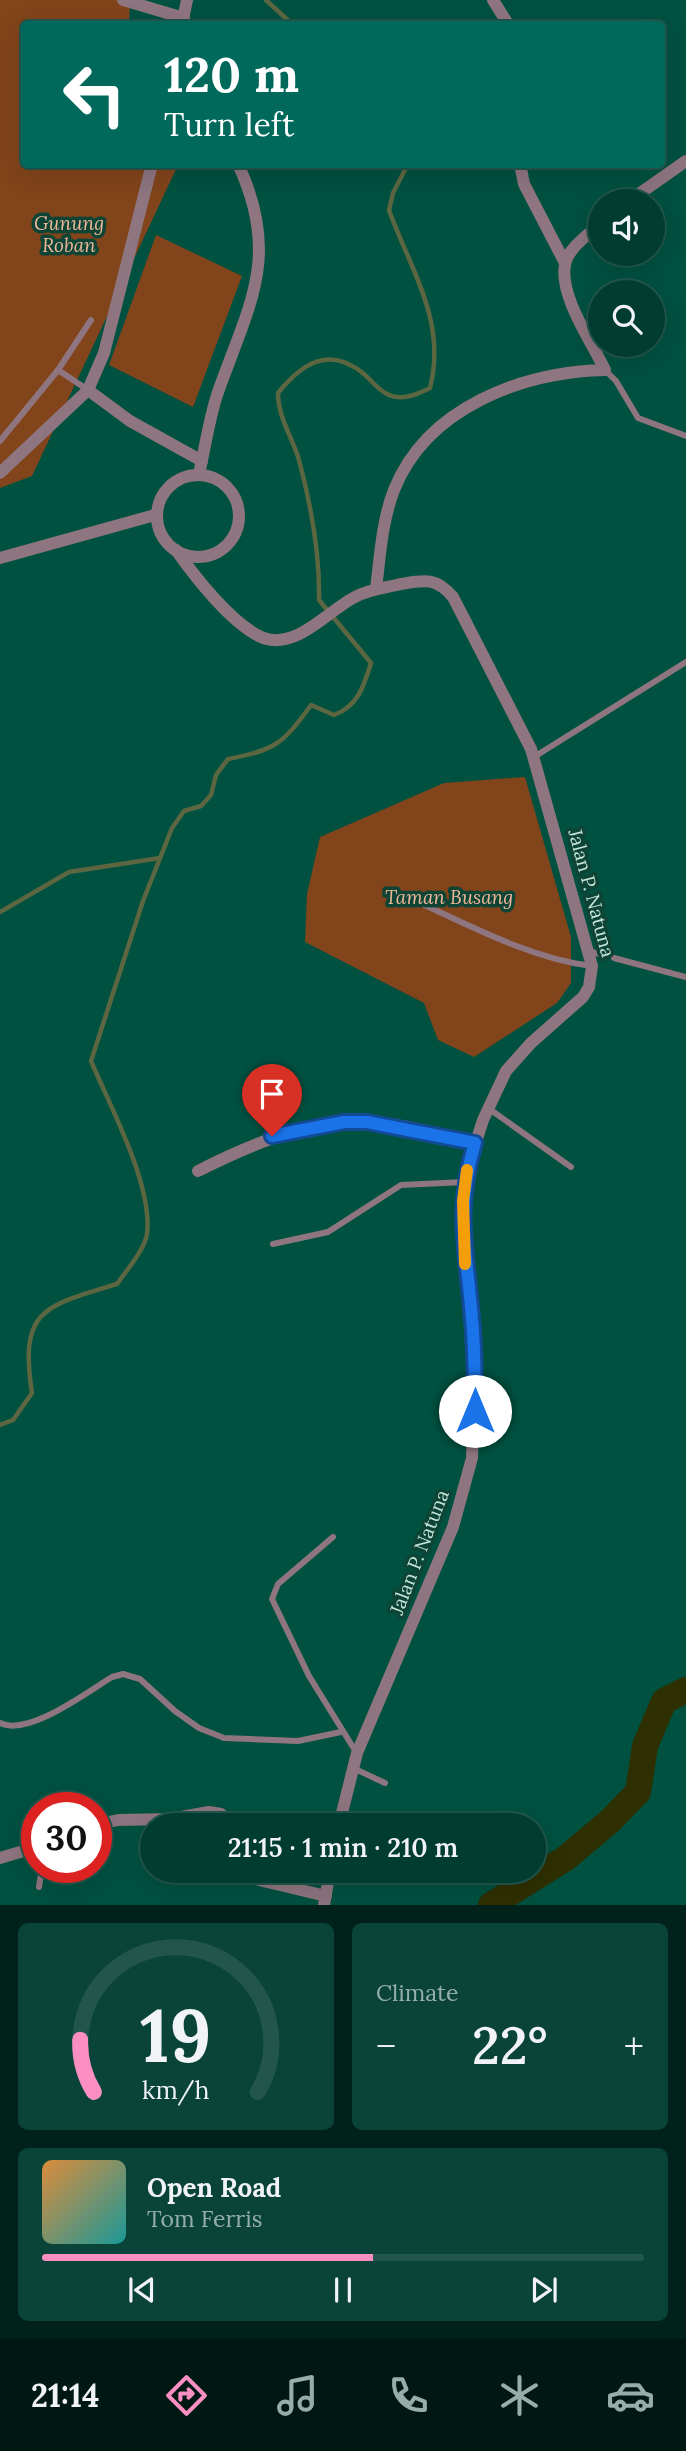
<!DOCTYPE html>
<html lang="en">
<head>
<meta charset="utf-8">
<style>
  :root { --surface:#003d30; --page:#0a4438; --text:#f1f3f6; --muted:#95aeab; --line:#22564c; --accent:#fc8fc1 }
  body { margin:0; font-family:Lora,serif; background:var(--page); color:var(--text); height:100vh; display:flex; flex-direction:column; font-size:26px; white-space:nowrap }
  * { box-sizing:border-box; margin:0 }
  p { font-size:23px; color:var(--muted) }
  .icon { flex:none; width:38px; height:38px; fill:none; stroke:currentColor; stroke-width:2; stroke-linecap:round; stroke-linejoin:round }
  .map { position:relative; height:1905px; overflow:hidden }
  .panel { display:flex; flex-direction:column; gap:18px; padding:18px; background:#00221a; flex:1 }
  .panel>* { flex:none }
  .guide { position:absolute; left:21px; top:21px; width:644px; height:147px; border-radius:7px; box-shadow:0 7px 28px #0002,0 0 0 2px var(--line); background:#00695c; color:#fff; overflow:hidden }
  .buttons { position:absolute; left:588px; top:189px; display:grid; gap:14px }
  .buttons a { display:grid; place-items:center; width:77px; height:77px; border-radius:50%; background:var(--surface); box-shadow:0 7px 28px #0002,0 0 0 2px var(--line); font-size:35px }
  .speed { position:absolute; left:21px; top:1792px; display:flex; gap:14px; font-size:35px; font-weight:700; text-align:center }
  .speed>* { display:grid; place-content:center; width:91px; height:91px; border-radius:50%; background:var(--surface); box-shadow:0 7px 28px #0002,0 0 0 2px var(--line); line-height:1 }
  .speed .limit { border:10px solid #d22; background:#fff; color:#111 }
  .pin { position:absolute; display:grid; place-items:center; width:60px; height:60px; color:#fff; margin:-72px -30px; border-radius:50% 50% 50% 0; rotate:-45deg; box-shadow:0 0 7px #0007 }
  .pin .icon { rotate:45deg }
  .me { position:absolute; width:77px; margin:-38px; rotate:0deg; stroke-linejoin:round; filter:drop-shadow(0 0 5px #0008) }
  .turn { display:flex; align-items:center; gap:24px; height:147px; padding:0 28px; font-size:32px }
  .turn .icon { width:91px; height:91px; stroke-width:2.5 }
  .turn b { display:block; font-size:49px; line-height:60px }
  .big { font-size:52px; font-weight:600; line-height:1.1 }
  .panel .card { flex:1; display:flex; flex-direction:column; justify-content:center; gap:10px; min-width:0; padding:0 24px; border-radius:10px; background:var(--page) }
  .panel .dial { align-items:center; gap:0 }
  .dial svg { height:182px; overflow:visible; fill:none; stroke:var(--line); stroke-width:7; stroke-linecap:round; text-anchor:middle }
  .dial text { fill:var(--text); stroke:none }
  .song { display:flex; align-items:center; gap:21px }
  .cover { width:84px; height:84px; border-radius:10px; background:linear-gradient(135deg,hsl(30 70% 55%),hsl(180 70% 35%)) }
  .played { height:7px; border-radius:4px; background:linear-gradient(90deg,var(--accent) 55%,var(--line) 55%) }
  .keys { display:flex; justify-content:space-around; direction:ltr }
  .heat { display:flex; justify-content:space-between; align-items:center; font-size:38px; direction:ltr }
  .panel .tiles { flex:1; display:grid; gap:18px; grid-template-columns:1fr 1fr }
  .card:last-child { grid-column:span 2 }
  .trip { position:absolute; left:140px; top:1813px; width:406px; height:70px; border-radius:35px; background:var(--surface); box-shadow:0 7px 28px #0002,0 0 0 2px var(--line); font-weight:600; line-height:70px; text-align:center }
  .tabs { display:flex; height:112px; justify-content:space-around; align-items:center; background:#001813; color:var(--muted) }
  .tabs .icon { width:49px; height:49px }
  .tabs .selected { color:var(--accent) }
  .tabs b { font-size:32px; color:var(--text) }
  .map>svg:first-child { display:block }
  .green { fill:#81441b }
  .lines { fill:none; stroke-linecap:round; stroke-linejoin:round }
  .stream { stroke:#5c6742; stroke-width:4.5 }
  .river { stroke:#2e3001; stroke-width:26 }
  .lane { stroke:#8e757f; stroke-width:6 }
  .street { stroke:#8e757f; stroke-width:12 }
  .route-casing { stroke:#114b97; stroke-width:18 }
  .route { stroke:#1a73e8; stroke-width:12 }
  .slow { stroke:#f59e0b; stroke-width:12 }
  .labels { text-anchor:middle; stroke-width:7; stroke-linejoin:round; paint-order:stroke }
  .park-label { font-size:19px; font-style:italic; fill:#eeb898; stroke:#0e4436 }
  .street-label { font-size:19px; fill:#c6e6da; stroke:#0e4436 }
</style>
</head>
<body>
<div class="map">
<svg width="686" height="1905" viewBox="0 0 686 1905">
  <rect width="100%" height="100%" fill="#005140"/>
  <g class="green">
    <polygon points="0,0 130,0 129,24 24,24 24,164 178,165 32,476 0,488"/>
    <polygon points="156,235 242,276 193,407 109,365"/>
    <polygon points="525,777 571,937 571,983 557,1003 474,1057 438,1040 424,1003 305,942 307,894 320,837 444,783"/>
  </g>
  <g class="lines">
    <g class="stream">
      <polyline points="266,0 292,24"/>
      <polyline points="0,912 69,872 160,858"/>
      <path d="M0,1425L13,1420L32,1393C19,1309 44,1306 117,1284C126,1271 145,1249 147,1234C153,1185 110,1106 91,1061L143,901L172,828L184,811L201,806L211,795L216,775L228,759C275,750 283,744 311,705L334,715C358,706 364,686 371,663L319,600C320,552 311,505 299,460C292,437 278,417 278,393C303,362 330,346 364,374C371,380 380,392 389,395C402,401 418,394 430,388C447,321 411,271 389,210L393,193L408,164"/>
    </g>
    <polyline class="river" points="491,1905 566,1858 610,1821 638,1792 645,1746 664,1701 686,1690"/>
    <g class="lane">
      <polyline points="58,370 91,320"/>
      <polyline points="605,370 616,381 638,418 686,436"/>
      <polyline points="0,441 58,370 88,390"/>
      <polyline points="534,757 686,662"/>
      <path d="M391,890C455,917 522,957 591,966"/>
      <polyline points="590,951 604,956"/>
      <polyline points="614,958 686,977"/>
      <polyline points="488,1108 571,1167"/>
      <polyline points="273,1244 328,1232 401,1185 465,1182"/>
      <polyline points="333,1537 278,1584 272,1599 309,1676 356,1752"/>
      <path d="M0,1723C28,1737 87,1692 112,1677L123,1674L140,1679L175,1711L199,1728L224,1738L298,1741L341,1732"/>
      <polyline points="353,1768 385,1783"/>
      <polyline points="39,1887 42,1867"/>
    </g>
    <g class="street">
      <polyline points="123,0 184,18"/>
      <polyline points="493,0 508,24"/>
      <polyline points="182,24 187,0"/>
      <polyline points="520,164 524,184 565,263"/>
      <polyline points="629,201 686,161"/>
      <polyline points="88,390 130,421 202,461"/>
      <polyline points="0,473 88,390 104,353 152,164"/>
      <path d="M199,474C205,448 209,420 217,395C248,306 282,258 238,164"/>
      <circle cx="198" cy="516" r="41"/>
      <path d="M176,550C195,577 231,623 261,637C295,652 327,611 355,597C370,589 385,588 401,584C424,580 436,577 453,597L531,749L592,966L589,987L583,997L531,1043L506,1071L483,1120L468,1167L462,1229L475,1374L472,1458L453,1527L357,1753L339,1825"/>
      <polyline points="0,558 155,515"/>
      <path d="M376,589C380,556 382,521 394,490C427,407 523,372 605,370C592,342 559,296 565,265C567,249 589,234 600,224"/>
      <path d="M198,1171C259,1140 320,1115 390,1124C418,1128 447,1137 475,1143"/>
      <polyline points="96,1825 118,1820 170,1819 209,1812 221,1814 231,1825"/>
      <polyline points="0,1858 37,1847"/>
      <polyline points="250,1871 259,1880 326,1896"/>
      <polyline points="324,1905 330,1871"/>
    </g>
  </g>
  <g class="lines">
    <defs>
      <path id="route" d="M272,1136L344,1122H367L475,1143C454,1213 467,1251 472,1319C475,1350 475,1380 475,1411"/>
    </defs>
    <use href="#route" class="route-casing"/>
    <use href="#route" class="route"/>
    <polyline class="slow" points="465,1264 463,1201 467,1170"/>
  </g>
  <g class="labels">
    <g class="park-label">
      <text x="69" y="230">Gunung<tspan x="69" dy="22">Roban</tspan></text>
      <text x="449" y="904">Taman Busang</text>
    </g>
    <g class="street-label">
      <text transform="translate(592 893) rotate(75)" y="7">Jalan P. Natuna</text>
      <text transform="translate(419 1552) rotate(-69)" y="7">Jalan P. Natuna</text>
    </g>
  </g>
</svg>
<div class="buttons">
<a><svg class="icon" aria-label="sound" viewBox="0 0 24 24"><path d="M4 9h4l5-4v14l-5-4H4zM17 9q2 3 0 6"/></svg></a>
<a><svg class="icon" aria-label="search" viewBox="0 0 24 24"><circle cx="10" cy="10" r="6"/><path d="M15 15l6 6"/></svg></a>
</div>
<div class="speed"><div class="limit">30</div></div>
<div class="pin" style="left:272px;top:1136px;background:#d93025"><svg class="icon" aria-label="arrive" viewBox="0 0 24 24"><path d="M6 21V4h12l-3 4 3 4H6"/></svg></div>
<svg class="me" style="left:475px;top:1411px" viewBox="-20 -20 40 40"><circle r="19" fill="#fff"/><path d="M0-13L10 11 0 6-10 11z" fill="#1a73e8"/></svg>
<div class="trip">21:15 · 1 min · 210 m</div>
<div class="guide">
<div class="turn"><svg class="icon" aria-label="left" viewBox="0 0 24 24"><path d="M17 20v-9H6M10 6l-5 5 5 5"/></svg><div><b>120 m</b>Turn left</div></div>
</div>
</div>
<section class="panel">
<div class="tiles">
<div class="card dial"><svg viewBox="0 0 100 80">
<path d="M14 69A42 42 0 1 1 86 69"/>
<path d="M14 69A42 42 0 0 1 8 46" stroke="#fc8fc1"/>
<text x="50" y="56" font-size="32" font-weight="700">19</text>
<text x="50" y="72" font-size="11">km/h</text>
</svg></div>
<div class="card"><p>Climate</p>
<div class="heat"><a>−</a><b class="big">22°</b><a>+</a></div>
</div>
<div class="card">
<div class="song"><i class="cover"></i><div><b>Open Road</b><p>Tom Ferris</p></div></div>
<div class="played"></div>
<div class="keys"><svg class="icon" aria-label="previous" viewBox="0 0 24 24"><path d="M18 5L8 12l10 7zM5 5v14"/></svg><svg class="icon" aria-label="pause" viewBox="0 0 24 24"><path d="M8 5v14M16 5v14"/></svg><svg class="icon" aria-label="next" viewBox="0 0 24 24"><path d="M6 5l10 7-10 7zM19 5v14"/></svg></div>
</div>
</div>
</section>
<nav class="tabs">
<b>21:14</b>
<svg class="icon selected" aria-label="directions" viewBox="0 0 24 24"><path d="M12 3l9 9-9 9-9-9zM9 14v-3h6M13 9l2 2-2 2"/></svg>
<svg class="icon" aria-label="music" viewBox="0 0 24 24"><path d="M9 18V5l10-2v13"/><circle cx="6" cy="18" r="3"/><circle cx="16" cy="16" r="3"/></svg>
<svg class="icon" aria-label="phone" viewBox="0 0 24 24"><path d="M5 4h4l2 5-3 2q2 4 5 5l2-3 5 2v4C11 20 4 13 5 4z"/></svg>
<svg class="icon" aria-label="climate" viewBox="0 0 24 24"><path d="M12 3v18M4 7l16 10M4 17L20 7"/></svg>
<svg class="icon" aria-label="car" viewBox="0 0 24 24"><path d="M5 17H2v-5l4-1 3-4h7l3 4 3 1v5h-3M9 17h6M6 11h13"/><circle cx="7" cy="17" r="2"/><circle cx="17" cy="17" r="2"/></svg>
</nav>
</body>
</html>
